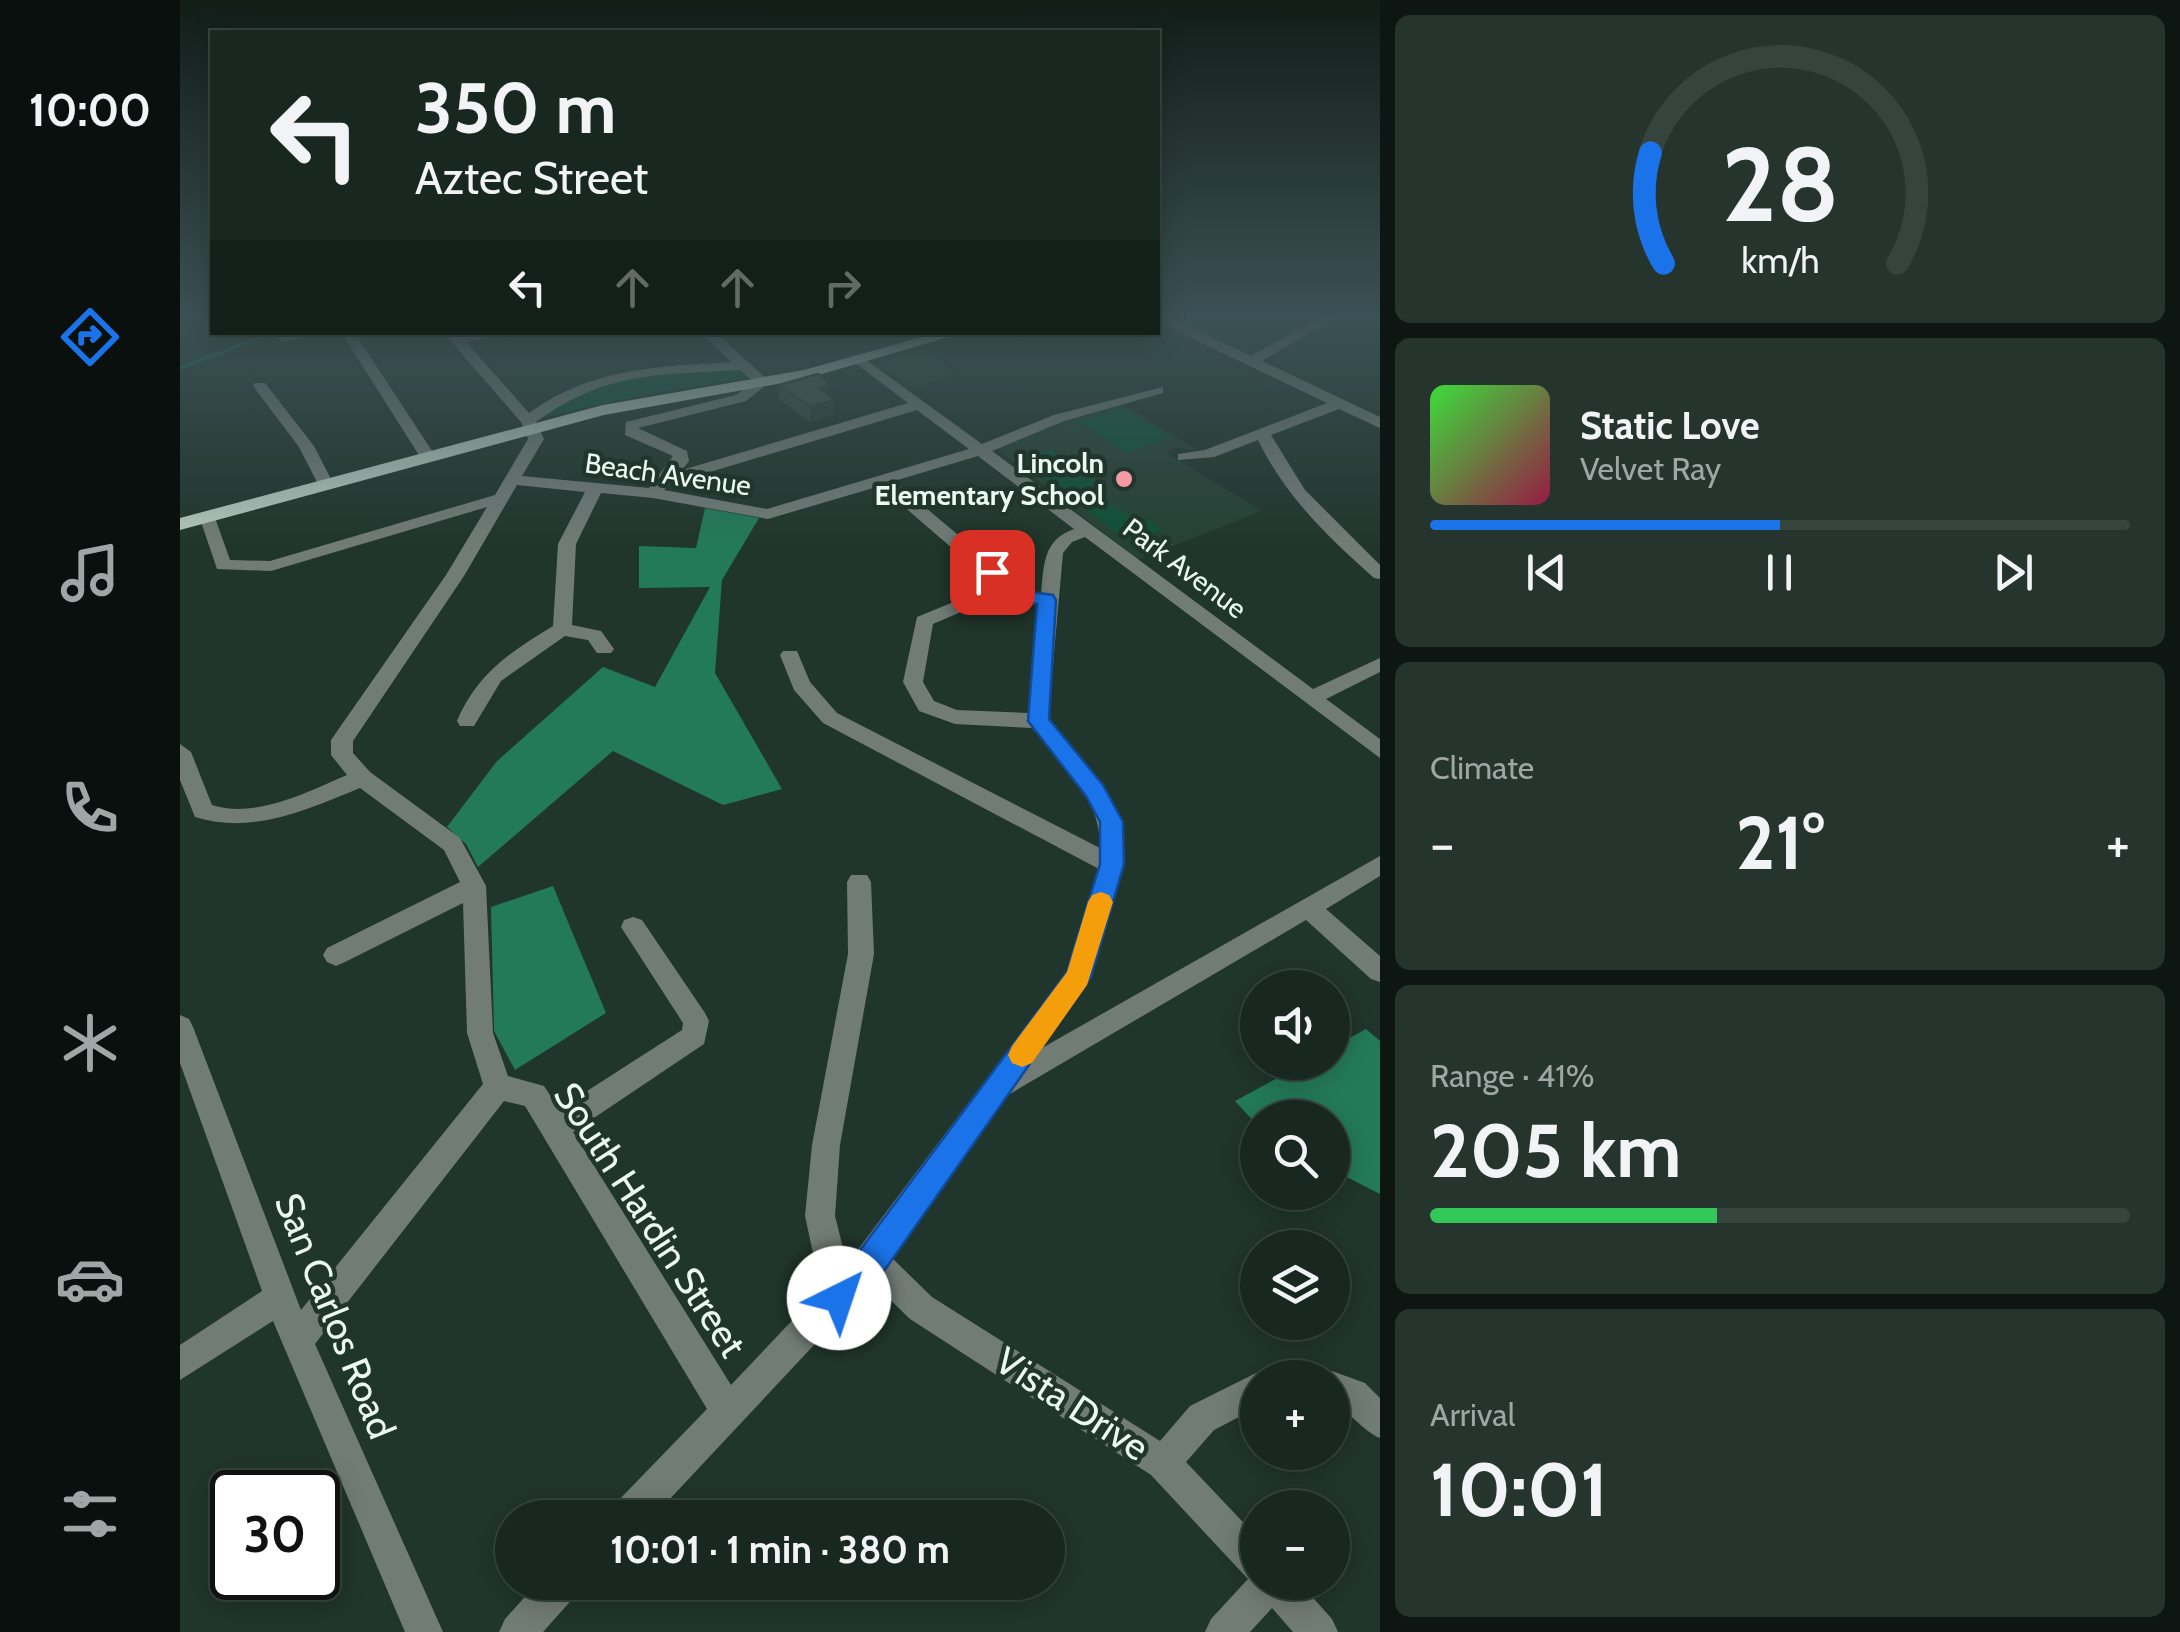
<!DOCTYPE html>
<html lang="en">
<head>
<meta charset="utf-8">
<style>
  :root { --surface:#182820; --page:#25342d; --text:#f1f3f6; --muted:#9fa6a5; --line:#36443e; --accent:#1a73e8 }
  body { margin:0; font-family:Cabin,sans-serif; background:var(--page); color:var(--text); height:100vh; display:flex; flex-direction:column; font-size:38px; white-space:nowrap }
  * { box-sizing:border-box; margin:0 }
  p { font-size:32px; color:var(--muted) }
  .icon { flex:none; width:55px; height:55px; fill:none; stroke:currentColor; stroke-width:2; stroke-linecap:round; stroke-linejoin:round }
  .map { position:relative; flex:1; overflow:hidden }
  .side { display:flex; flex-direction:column; gap:15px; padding:15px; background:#0d1612; width:800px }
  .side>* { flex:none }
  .banner { position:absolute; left:30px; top:30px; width:950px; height:305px; border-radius:0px; box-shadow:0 5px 25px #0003,0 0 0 2px var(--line); background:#182820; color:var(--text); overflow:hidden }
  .controls { position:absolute; left:1060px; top:970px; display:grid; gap:20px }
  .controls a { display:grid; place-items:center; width:110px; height:110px; border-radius:50%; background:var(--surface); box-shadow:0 5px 25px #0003,0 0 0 2px var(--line); font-size:50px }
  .speed { position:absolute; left:30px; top:1470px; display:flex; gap:20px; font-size:50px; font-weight:700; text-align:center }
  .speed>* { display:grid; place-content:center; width:130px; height:130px; border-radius:50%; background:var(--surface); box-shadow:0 5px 25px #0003,0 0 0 2px var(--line); line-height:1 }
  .speed .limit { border:5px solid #111; border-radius:15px; background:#fff; color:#111 }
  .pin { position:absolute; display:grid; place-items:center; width:85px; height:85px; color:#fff; margin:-42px; border-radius:20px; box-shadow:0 5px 15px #0006 }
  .me { position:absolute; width:110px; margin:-55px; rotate:41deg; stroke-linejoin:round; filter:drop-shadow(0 0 8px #0008) }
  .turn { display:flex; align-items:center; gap:35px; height:210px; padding:0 40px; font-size:45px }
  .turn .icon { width:130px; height:130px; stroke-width:2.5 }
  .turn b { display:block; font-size:70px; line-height:85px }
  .lanes { display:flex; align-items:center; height:95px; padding:0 40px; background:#0003; justify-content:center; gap:50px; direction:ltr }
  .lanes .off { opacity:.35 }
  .big { font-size:75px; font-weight:700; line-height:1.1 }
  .side .tile { flex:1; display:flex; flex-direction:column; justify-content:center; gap:15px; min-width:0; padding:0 35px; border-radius:15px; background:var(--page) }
  .side .dial { align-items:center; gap:0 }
  .dial svg { height:260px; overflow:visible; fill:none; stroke:var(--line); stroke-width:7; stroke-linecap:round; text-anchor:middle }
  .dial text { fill:var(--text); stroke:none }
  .song { display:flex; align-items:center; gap:30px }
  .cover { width:120px; height:120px; border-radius:15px; background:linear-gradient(135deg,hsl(120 70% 55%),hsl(340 70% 35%)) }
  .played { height:10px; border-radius:5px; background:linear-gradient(90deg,var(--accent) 50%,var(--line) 50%) }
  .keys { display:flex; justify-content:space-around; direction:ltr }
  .heat { display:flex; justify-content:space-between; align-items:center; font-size:55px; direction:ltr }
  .charge { height:15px; border-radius:8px; background:linear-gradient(90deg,#34c759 41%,var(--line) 0) }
  .trip { position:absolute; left:315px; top:1500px; width:570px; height:100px; border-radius:50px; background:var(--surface); box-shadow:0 5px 25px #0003,0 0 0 2px var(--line); font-weight:700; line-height:100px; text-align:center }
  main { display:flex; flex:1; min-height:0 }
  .tab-bar { display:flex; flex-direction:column; width:180px; justify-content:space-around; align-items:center; background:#0a100d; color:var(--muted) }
  .tab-bar .icon { width:70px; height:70px }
  .tab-bar .current { color:var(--accent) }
  .tab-bar b { font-size:45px; color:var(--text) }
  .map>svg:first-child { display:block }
  .built { fill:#254134 }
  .green { fill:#0e5038 }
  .forest { fill:#237a58 }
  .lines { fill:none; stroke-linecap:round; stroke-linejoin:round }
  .stream { stroke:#167050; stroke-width:4 }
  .minor { fill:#727c77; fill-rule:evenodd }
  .major { fill:#b5c9bf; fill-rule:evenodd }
  .wall { fill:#35483f }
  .shaded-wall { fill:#2b3b33 }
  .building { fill:#3e5449; stroke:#2b3b33; stroke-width:2.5 }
  .route { fill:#1a73e8; stroke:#114b97; stroke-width:2.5 }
  .slow { fill:#f59e0b }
  .poi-dot { fill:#f49aa3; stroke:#20352b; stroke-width:4 }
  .labels { text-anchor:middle; stroke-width:9; stroke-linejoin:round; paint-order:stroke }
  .far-poi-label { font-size:28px; font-weight:bold; fill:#ecf9f2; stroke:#20352b; text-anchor:end }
  .far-street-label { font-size:28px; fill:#ecf9f2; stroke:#20352b }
  .near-street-label { font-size:38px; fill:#ecf9f2; stroke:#20352b }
</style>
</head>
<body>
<main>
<nav class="tab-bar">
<b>10:00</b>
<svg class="icon current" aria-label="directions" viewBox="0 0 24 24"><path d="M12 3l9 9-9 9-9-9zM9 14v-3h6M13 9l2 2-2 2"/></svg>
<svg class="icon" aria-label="music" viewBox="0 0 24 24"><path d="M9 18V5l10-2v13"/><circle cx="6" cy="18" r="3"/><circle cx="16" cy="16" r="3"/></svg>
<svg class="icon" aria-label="phone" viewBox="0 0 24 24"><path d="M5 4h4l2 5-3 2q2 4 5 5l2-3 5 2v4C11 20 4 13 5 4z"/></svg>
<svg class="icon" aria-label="climate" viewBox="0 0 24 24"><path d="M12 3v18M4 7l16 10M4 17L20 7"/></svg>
<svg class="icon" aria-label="car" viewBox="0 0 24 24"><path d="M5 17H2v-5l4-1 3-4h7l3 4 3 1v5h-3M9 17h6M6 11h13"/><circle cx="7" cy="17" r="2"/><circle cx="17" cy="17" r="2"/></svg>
<svg class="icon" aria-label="filters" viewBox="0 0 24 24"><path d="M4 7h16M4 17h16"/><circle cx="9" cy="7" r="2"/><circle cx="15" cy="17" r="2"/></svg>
</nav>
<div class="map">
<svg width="1200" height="1632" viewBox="0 0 1200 1632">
  <rect width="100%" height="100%" fill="#20352b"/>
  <g class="built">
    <polygon points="745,349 777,374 732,387 705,367 707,361"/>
    <polygon points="940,403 1019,451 994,447 986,453 1082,511 958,560 815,447 882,420"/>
  </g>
  <g class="green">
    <polygon points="565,365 576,376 453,397 348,421 415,382"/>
    <polygon points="944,408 991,437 947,453 897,421"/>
    <polygon points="871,449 919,483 886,495 839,460"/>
    <polygon points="929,503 961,522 967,519 983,530 951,543 907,511"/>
  </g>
  <g class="forest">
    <polygon points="525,508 579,518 542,580 535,673 602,789 543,805 433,751 298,867 286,844 267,827 317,761 423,667 475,687 530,587 459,588 459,546 516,548"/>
    <polygon points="373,886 426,1013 335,1070 314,1031 311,907"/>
    <polygon points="1186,1029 1200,1041 1200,1194 1153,1170 1152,1118 1078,1118 1077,1125 1055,1101 1125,1063 1152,1062 1153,1047"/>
  </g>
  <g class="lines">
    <polyline class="stream" points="0,368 79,338"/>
    <g class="minor">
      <path d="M978,318H991L1071,356L1139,318H1155L1082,361L1200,417V428L1159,409L1091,435L1125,490L1200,565V579L1194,578C1148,537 1105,496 1078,440L1034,457L998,460V454L1025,450L1147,403L978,322Z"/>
      <polygon points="111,332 140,332 104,342 97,338"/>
      <polygon points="161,332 174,332 256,457 254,460 242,460"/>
      <path d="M263,332H277L281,337L323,332L287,343L349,413C413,367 476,367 552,362L520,332H535L590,382L566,401L458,428L507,451L509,461L502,470L728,403L674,362V356L679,355L802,444L874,415L983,387V393L884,421L812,451L1133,689L1200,658V672L1146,699L1200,739V758L905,537L892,542L883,553L868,720L923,784L943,821L944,865L911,977L862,1048L1200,856V876L1146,909L1200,956V982L1191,979L1126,920L828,1095L712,1258L752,1297L980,1441L1010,1406L1078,1372L1090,1377L1078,1378V1407L1034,1430L1006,1462L1078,1538V1582H1119L1152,1619L1158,1632H1113L1092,1608L1070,1632H1025L1031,1619L1068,1579L971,1475L730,1319L692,1282L670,1310L664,1313L472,1518H429L434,1505L527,1409L345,1106L324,1101L135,1344L263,1632H225L93,1321L0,1380V1345L82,1291L0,1063V1015L9,1019L13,1027L121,1310L303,1084L287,1033L283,903L165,962L156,966L147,962L143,955L147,948L280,882L264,850L180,788C126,810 73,835 15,817L0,780V744L11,752L32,805C76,819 127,792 167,775L151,755V740L266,575L307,507L91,571L37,569L19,516L27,511L33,512L50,560L90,561L315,495L348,439L341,422ZM560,370L574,382L556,395L446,422L445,435L493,456L469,488L342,476L364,439L356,422C426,371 478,375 560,370ZM737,410L789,449L587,509L484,490L490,484ZM798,456L894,529C863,540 864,564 861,594L846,592L714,481ZM337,485L405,492L378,544L373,626C330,652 297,674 277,721L280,726H294L321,681L385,636L408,640L417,653H431L434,649L421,631L392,625L396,544L421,493L473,498L588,519L700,486L823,592L781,599L737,617L723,682L739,711L775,724L852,728C883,766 921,797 920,848L657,713L630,682L617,651H603L600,655L614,690L643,723L919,869L887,972L667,1264L655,1216L660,1145L694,954L691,882L687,875H671L667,882L668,954L632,1145L625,1216L641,1290L551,1385L393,1132L524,1044L529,1021L525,1013L462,920L453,917L444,920L441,927L503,1023L502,1030L379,1109L364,1086L328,1076L313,1033L306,886L280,838L190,772L173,753V741L284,576ZM836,603L860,605L848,713L777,710L754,701L743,682L753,624L790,608Z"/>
      <polygon points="75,383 85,383 134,446 154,485 152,488 140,488 119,447 73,386"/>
      <polygon points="1112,1361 1134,1366 1138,1378 1096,1378 1100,1366"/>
      <path d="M1152,1371L1185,1383L1200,1398V1438C1181,1430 1171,1411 1152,1405V1378H1140Z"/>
      <polygon points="358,1582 401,1582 396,1595 363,1632 319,1632 325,1619"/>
    </g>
    <polygon class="major" points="760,332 786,332 625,379 424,415 0,530 0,518 423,405 624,370"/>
  </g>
  <polygon class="wall" points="599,385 650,397 654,400 654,415 630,422 599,399"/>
  <g class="shaded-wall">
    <polygon points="651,385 650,399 639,388"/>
    <polygon points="654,400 654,415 630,422 631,407"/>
  </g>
  <polygon class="building" points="638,374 651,385 639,388 654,400 631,407 599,385"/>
  <linearGradient id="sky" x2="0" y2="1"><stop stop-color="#121d18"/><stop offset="0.58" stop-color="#3c5155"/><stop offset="1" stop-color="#3c5155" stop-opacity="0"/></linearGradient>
  <rect width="1200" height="547" fill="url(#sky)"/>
  <polygon class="route" points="812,567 844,591 873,595 876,600 869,719 923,785 943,822 944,864 911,977 704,1271 670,1310 659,1314 647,1310 643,1298 647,1287 681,1249 887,972 920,864 920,822 906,796 848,721 857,604 832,600 802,572"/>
  <polygon class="slow" points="921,892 929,895 933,902 907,985 852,1063 842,1067 832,1063 828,1055 832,1046 887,972 908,902 912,895"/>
  <circle class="poi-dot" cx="944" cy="479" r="10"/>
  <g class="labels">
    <g class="far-poi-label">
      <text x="924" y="473">Lincoln<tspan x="924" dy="32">Elementary School</tspan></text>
    </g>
    <g class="far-street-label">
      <text transform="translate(488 474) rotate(8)" y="10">Beach Avenue</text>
      <text transform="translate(1005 568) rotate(37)" y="10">Park Avenue</text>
    </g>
    <g class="near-street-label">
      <text transform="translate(470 1220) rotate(57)" y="13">South Hardin Street</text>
      <text transform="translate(155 1316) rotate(68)" y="13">San Carlos Road</text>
      <text transform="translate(892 1404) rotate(33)" y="13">Vista Drive</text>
    </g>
  </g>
</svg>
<div class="controls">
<a><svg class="icon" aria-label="sound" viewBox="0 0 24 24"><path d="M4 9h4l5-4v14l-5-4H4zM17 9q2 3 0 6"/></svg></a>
<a><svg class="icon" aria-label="search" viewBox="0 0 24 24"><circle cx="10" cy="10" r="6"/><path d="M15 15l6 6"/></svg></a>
<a><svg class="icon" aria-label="layers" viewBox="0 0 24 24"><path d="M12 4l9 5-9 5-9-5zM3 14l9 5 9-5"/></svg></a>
<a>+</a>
<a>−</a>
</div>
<div class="speed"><div class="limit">30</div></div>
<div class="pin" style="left:812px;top:572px;background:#d93025"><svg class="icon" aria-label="arrive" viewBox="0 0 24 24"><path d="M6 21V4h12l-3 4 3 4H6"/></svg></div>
<svg class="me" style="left:659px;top:1298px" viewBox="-20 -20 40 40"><circle r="19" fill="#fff"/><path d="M0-13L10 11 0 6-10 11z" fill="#1a73e8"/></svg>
<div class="trip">10:01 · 1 min · 380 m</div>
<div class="banner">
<div class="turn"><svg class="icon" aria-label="left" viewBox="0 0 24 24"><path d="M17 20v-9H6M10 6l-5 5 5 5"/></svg><div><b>350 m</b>Aztec Street</div></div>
<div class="lanes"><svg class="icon" aria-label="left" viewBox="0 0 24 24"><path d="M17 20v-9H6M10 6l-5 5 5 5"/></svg><svg class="icon off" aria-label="ahead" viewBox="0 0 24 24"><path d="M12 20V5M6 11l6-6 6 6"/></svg><svg class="icon off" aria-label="ahead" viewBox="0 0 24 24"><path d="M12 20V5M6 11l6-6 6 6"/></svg><svg class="icon off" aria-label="right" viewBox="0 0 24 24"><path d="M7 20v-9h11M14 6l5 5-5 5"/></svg></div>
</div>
</div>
<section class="side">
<div class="tile dial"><svg viewBox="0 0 100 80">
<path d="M14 69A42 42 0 1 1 86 69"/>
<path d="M14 69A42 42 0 0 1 10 35" stroke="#1a73e8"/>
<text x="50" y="56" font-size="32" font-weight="700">28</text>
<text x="50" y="72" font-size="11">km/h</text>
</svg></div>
<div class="tile">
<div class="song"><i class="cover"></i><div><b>Static Love</b><p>Velvet Ray</p></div></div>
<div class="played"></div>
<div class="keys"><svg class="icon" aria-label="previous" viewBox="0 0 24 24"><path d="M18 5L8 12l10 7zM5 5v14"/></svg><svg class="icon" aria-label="pause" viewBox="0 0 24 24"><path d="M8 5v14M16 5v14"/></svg><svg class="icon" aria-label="next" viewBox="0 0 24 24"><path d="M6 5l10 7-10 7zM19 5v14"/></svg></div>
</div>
<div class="tile"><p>Climate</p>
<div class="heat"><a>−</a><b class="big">21°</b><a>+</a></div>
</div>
<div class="tile"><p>Range · 41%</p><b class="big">205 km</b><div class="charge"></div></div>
<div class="tile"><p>Arrival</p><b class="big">10:01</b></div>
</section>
</main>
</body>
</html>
